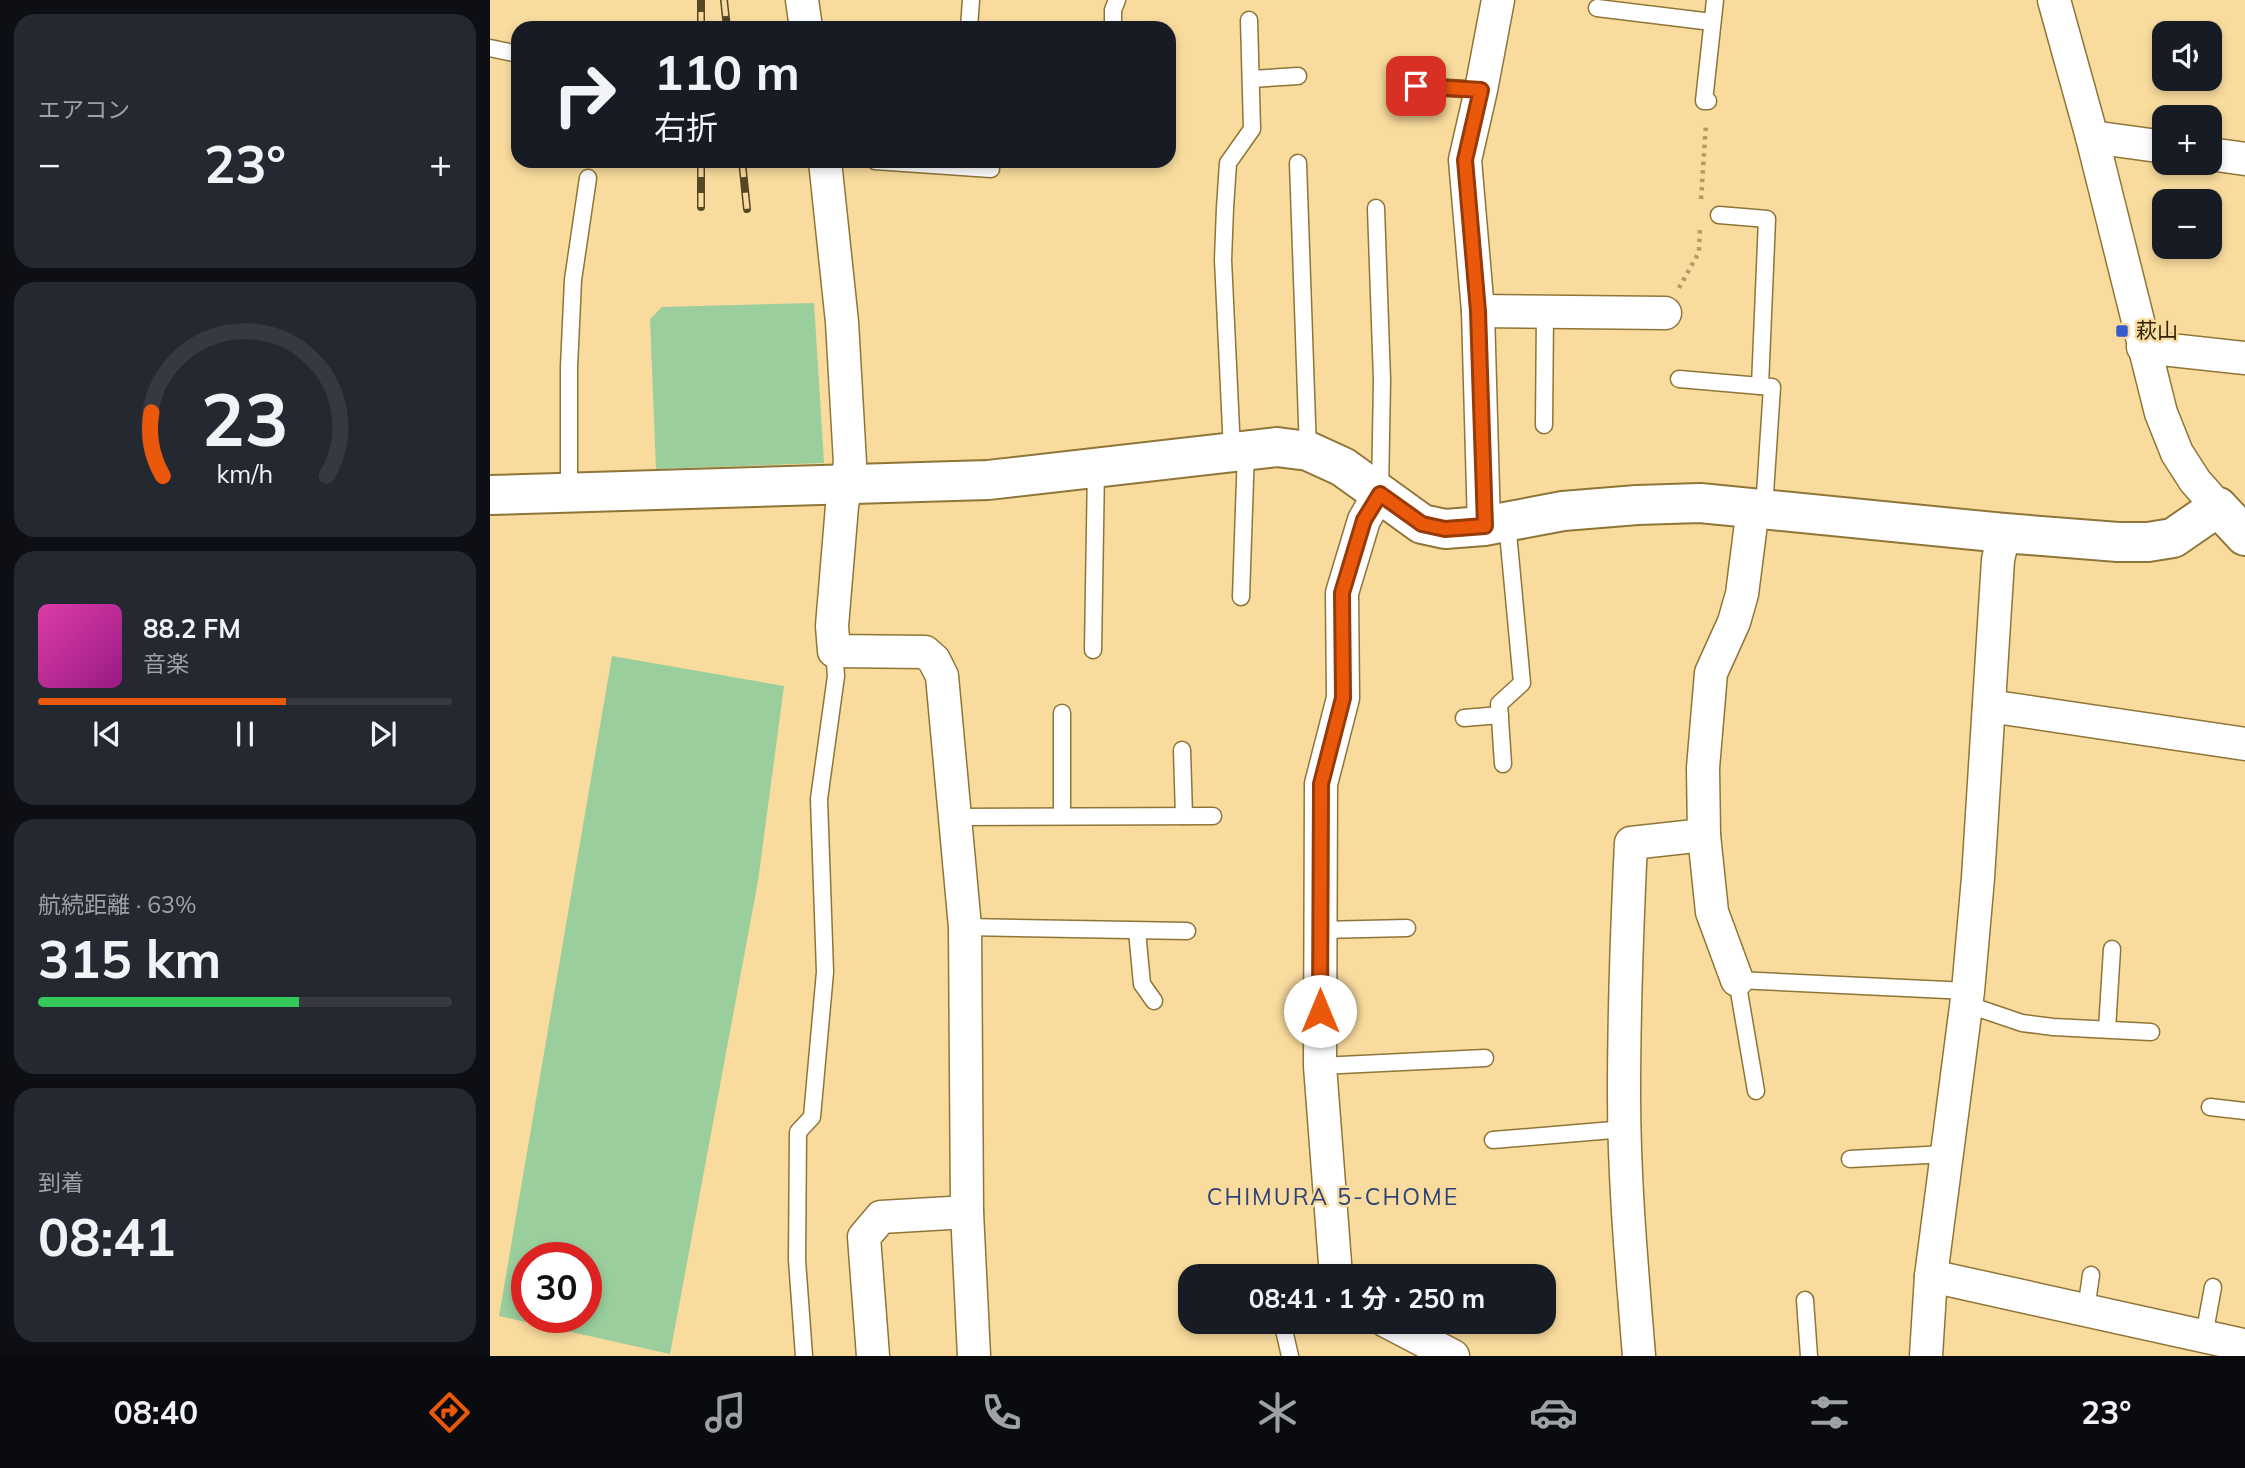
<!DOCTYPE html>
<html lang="ja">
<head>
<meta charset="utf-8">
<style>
  :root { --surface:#171b24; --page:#242831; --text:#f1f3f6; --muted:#9ea1a6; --line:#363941; --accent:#ea580c }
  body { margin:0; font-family:Mulish,"Noto Sans JP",sans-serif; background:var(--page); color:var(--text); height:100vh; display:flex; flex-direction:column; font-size:26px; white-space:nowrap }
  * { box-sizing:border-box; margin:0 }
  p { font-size:23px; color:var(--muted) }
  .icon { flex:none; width:38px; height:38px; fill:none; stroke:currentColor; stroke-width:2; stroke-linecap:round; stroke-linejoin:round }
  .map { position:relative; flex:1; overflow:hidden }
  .panel { display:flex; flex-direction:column; gap:14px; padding:14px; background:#0d0f14; width:490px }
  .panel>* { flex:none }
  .guide { position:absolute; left:21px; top:21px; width:665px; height:147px; border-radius:21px; box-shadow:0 4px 10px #0003; background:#171b24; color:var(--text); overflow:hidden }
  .buttons { position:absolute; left:1662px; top:21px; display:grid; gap:14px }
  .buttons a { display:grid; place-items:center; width:70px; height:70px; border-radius:14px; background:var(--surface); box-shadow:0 4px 10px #0003; font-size:35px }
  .speed { position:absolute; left:21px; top:1242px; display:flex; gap:14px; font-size:35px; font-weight:700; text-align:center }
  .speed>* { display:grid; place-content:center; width:91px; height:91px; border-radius:50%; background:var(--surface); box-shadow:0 4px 10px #0003; line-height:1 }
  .speed .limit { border:10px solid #d22; background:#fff; color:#111 }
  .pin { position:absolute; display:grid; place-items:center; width:60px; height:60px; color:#fff; margin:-30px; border-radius:14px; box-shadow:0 4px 10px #0006 }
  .me { position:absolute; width:77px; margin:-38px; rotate:0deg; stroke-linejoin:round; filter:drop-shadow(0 0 5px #0008) }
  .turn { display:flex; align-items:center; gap:24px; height:147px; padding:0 28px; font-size:32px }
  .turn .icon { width:91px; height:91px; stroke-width:2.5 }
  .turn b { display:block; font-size:49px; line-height:60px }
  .big { font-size:52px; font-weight:700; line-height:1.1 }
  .panel .tile { flex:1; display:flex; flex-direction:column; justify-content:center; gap:10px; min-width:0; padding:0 24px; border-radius:21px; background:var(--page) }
  .panel .dial { align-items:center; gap:0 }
  .dial svg { height:182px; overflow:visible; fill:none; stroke:var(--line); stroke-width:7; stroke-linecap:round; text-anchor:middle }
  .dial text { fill:var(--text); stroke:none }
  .song { display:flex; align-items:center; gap:21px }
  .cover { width:84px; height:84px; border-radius:10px; background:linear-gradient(135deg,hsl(320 70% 55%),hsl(310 70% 35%)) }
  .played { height:7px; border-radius:4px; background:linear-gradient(90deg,var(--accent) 60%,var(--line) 60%) }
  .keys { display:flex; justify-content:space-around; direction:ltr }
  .heat { display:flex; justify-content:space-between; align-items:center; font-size:38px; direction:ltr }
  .charge { height:10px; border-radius:5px; background:linear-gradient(90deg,#34c759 63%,var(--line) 0) }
  .trip { position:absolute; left:688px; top:1264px; width:378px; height:70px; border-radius:21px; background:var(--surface); box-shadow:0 4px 10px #0003; font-weight:700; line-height:70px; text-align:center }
  .tab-bar { display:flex; height:112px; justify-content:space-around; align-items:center; background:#090b0e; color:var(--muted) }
  .tab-bar .icon { width:49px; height:49px }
  .tab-bar .active { color:var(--accent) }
  .tab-bar b { font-size:32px; color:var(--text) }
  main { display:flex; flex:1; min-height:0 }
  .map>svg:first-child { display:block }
  .green { fill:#9ace9d; fill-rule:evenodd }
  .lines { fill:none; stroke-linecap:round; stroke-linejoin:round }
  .service-casing { stroke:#8f7538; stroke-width:19 }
  .minor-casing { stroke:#8f7538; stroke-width:35 }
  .tertiary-casing { stroke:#8f7538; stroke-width:42 }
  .path { stroke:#b19b69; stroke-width:4.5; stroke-dasharray:3.5 5; stroke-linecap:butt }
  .service { stroke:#fff; stroke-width:16 }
  .minor { stroke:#fff; stroke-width:32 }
  .tertiary { stroke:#fff; stroke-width:38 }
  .rail-casing { stroke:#564826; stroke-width:8 }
  .rail { stroke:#f8db9d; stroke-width:5; stroke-dasharray:16; stroke-linecap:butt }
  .route-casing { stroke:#983908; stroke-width:18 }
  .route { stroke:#ea580c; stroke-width:12 }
  .poi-dot { fill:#365bcc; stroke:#f8db9d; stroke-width:2.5 }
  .labels { text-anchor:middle; stroke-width:5; stroke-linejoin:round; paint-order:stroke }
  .poi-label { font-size:21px; fill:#2c2107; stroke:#f8db9d; text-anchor:start }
  .neighbourhood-label { font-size:23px; letter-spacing:2px; fill:#2c427b; stroke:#f8db9d }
</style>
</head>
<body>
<main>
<section class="panel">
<div class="tile"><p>エアコン</p>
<div class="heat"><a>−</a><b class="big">23°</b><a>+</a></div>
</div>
<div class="tile dial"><svg viewBox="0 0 100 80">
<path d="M14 69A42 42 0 1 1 86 69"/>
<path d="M14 69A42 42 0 0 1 9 41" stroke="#ea580c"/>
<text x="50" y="56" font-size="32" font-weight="700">23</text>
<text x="50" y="72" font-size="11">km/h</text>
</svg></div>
<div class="tile">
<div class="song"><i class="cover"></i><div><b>88.2 FM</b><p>音楽</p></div></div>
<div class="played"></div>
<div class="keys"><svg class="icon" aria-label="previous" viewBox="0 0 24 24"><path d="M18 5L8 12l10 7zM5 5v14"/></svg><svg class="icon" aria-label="pause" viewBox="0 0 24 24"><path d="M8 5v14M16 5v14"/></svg><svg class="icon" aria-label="next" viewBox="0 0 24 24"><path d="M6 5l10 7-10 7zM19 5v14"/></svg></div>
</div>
<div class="tile"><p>航続距離 · 63%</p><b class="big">315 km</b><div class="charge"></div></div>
<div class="tile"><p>到着</p><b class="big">08:41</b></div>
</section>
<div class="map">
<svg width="1755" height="1356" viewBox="0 0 1755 1356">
  <rect width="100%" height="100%" fill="#f8db9d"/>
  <g class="green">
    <polygon points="324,303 334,463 166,469 160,319 172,307"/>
    <path d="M122,656L294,686L268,881L180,1354L9,1316ZM37,1258H96V1318H37Z"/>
  </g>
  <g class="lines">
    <defs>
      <g id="service">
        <polyline points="1107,8 1222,22"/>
        <polyline points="479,28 481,0"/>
        <polyline points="623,28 623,10 627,0"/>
        <polyline points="0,48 28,54"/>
        <polyline points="761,79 808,76"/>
        <polyline points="926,86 991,90"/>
        <polyline points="1218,101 1214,101 1225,0"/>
        <polyline points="385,161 501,169"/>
        <polyline points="808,163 818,451"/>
        <polyline points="886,208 892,380 890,493"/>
        <polyline points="1229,215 1277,219 1270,386 1282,387 1274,509"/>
        <polyline points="1189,379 1270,386"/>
        <polyline points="1054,425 1055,312"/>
        <polyline points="742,451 733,260 735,208 738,163 762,129 759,20"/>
        <polyline points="79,492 79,367 83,280 98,178"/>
        <polyline points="751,597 756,450"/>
        <polyline points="603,650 606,468"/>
        <polyline points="974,718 1010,715"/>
        <polyline points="692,750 694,816"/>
        <polyline points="1013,764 1009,704 1032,683 1017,522"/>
        <polyline points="572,815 572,713"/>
        <polyline points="466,817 723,816"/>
        <polyline points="475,927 697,931"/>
        <polyline points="830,930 917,928"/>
        <polyline points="647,931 652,984 664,1001"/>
        <polyline points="1476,1004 1532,1023 1563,1027 1661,1032"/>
        <polyline points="1617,1029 1622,949"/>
        <polyline points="830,1066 995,1058"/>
        <polyline points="1266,1091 1247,980 1478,991"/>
        <polyline points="1720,1107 1755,1111"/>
        <polyline points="1003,1140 1135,1129"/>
        <polyline points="1360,1159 1456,1154"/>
        <polyline points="1315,1300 1319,1356"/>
        <polyline points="1596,1310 1601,1275"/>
        <polyline points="792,1321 800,1356"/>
        <polyline points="1714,1336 1723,1287"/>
        <polyline points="314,1356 307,1260 308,1132 322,1117 335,972 329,799 346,676 344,651"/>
      </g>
      <g id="minor">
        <polyline points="312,0 316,28"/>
        <polyline points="1564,0 1602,137 1671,413 1687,453 1705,481 1728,507"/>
        <polyline points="1602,137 1675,147"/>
        <polyline points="1720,154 1755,159"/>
        <polyline points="335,161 352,322 360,463 352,506 342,626 344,651 435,652 444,660 452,676 475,927 477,1212 484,1356"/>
        <polyline points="988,311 1175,313"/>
        <polyline points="1653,347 1755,358"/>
        <polyline points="994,526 988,311 975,160 991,90 1008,0"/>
        <polyline points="1499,706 1755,744"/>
        <polyline points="1247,980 1222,912 1214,835 1213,768 1221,673 1244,622 1252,594 1263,508"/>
        <polyline points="846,1276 830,1066 831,784 853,698 852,593 874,520 889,494"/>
        <polyline points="1441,1276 1749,1344"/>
        <polyline points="896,1321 963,1356"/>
        <polyline points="383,1356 374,1237 391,1217 477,1212"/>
        <path d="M1149,1356C1142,1269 1134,1182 1134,1094C1134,1011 1137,927 1141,843L1214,835"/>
        <polyline points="1436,1356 1441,1276 1478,991 1488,878 1508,560 1514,533"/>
      </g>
      <polyline id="tertiary" points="0,495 498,480 787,447 818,451 853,467 932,524 955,529 994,526 1073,511 1147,505 1210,503 1514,533 1628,542 1658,542 1683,538 1728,507 1755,536"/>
    </defs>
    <use href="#service" class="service-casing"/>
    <use href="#minor" class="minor-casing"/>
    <use href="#tertiary" class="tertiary-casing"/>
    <g class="path">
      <polyline points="1211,199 1216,124"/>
      <polyline points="1189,288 1209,252 1210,228"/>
    </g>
    <use href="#service" class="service"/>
    <use href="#minor" class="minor"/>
    <use href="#tertiary" class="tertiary"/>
    <defs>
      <g id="rail">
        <polyline points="234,0 237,28"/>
        <polyline points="211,28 211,0"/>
        <polyline points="211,161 211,207"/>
        <polyline points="252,161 257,209"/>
      </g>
    </defs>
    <use href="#rail" class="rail-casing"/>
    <use href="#rail" class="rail"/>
  </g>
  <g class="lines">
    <defs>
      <polyline id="route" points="830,1011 831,784 853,698 852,593 874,520 890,494 932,524 955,529 995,526 988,311 975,160 991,90 926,86"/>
    </defs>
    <use href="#route" class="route-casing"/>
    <use href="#route" class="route"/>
  </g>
  <rect class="poi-dot" x="1625" y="324" width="14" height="14" rx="3.5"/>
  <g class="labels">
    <g class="poi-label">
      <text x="1646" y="338">萩山</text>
    </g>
    <g class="neighbourhood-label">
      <text x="843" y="1205">CHIMURA 5-CHOME</text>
    </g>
  </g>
</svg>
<div class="buttons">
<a><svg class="icon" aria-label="sound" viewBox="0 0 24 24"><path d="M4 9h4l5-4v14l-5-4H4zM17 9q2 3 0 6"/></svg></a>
<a>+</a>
<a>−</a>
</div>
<div class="speed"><div class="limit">30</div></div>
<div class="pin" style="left:926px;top:86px;background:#d93025"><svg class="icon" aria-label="arrive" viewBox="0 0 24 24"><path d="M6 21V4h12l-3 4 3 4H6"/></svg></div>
<svg class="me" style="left:830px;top:1011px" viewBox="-20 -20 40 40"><circle r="19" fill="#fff"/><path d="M0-13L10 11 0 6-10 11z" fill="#ea580c"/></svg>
<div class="trip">08:41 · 1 分 · 250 m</div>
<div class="guide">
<div class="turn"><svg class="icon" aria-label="right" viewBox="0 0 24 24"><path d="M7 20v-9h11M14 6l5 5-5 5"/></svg><div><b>110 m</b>右折</div></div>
</div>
</div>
</main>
<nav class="tab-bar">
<b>08:40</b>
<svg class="icon active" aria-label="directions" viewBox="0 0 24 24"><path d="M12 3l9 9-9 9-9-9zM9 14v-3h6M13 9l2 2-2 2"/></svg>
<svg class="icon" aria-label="music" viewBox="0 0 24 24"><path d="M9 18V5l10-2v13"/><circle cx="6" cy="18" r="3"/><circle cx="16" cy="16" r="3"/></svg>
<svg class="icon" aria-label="phone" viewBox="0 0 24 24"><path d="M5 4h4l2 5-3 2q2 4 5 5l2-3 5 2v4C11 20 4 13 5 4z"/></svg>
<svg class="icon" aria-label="climate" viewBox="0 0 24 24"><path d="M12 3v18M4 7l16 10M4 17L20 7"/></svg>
<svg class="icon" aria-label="car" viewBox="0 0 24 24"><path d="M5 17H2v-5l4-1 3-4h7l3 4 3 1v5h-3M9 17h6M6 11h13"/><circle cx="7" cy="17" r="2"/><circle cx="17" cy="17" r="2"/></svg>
<svg class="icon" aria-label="filters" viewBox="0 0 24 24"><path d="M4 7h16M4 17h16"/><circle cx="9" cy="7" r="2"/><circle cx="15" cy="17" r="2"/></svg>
<b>23°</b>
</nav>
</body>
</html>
